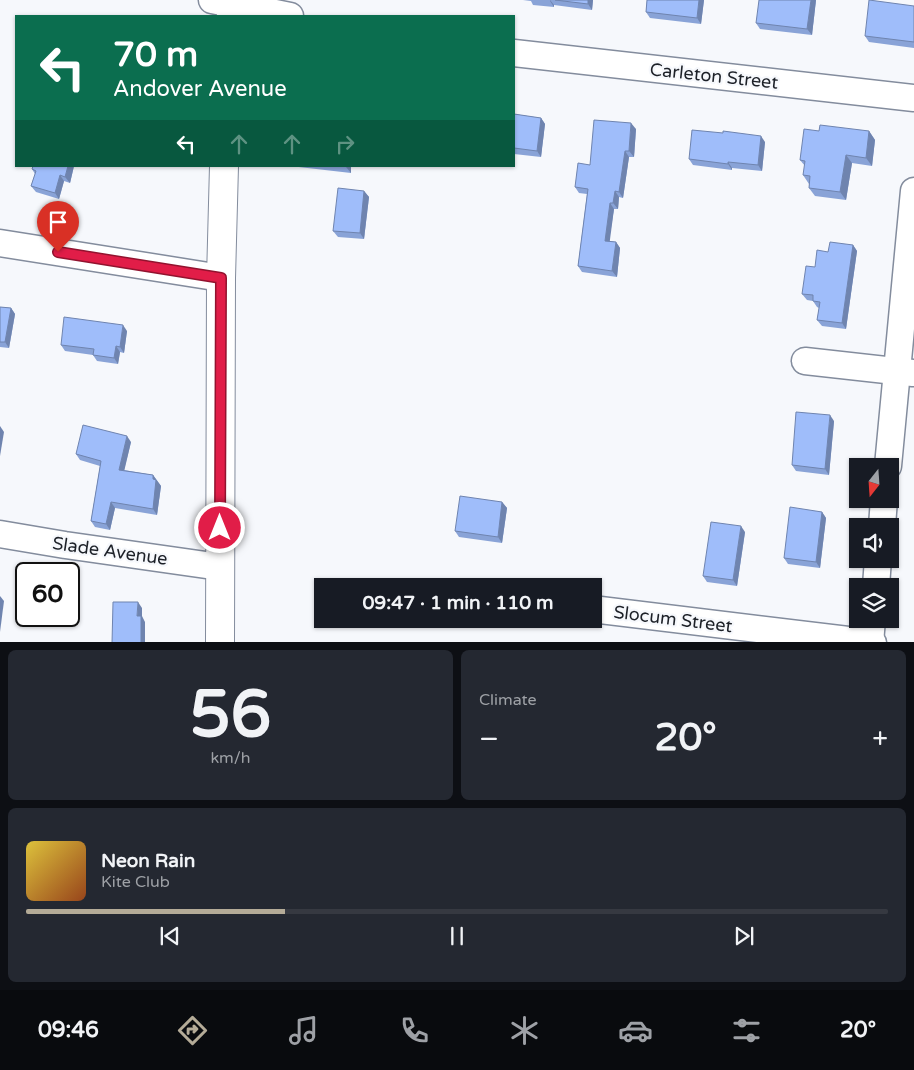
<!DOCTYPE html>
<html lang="en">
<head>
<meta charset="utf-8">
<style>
  :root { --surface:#171b24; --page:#242831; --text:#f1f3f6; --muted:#9ea1a6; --line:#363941; --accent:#b4ab97 }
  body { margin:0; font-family:"Varela Round",sans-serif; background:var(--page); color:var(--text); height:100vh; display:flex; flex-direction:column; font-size:19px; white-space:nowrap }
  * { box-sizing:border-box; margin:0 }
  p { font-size:16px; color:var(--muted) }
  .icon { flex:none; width:28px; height:28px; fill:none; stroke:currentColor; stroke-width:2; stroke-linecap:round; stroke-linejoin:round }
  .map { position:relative; height:642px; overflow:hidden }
  .sheet { display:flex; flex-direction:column; gap:8px; padding:8px; background:#0d0f14; flex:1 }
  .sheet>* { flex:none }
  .top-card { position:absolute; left:15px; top:15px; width:500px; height:152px; border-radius:0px; box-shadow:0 1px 4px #0004; background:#0b6e4f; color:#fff; overflow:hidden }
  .needle { width:32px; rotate:197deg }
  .tools { position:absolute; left:849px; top:458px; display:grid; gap:10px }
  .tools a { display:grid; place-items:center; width:50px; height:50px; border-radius:0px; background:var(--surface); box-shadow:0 1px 4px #0004; font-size:25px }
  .speed { position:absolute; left:15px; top:562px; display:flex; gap:10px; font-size:25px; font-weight:700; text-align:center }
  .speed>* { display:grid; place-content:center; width:65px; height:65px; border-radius:50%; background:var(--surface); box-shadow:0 1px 4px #0004; line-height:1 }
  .speed .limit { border:2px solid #111; border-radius:8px; background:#fff; color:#111 }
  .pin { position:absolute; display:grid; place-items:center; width:42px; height:42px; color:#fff; margin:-51px -21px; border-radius:50% 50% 50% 0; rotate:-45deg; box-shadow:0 0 5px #0007 }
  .pin .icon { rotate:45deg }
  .me { position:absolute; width:55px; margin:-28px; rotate:0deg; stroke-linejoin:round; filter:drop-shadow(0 0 4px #0008) }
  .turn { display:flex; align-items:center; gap:18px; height:105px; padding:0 15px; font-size:22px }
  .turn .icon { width:65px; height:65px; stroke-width:2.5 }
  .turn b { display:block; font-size:35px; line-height:42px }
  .lanes { display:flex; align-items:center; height:48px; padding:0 15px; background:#0003; justify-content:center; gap:25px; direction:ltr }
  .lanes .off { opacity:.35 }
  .big { font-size:38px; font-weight:700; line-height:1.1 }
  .sheet .widget { flex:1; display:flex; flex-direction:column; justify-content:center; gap:8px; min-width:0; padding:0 18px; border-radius:8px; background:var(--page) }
  .sheet .dial { align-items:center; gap:0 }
  .dial b { font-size:65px; line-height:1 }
  .song { display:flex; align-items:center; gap:15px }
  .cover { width:60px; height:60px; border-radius:8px; background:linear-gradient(135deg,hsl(50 70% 55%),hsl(20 70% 35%)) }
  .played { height:5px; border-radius:2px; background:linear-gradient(90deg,var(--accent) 30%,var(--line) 30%) }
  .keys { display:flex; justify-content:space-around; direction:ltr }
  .heat { display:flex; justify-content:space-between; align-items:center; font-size:28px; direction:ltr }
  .sheet .tiles { flex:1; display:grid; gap:8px; grid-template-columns:1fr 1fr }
  .widget:last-child { grid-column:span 2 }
  .trip { position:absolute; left:314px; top:578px; width:288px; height:50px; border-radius:0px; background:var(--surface); box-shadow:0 1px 4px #0004; font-weight:700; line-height:50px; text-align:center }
  .tab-bar { display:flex; height:80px; justify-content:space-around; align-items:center; background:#090b0e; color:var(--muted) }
  .tab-bar .icon { width:35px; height:35px }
  .tab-bar .active { color:var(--accent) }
  .tab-bar b { font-size:22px; color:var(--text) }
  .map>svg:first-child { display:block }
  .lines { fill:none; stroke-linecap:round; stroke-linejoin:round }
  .minor-casing { stroke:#838c9d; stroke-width:29 }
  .major-casing { stroke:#838c9d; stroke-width:30 }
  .minor { stroke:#fff; stroke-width:26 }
  .major { stroke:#fff; stroke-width:28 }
  .wall { fill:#89a3d7 }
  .shaded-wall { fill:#6f84af }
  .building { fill:#9fbdfa; stroke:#6f84af }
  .route-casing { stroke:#92132f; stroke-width:12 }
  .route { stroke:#e11d48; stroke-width:9 }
  .labels { text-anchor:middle; stroke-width:4.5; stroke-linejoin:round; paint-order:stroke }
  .street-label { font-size:18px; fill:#1d2128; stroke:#f6f8fc }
</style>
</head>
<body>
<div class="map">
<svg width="914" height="643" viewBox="0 0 914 643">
  <rect width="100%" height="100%" fill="#f6f8fc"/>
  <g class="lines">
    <defs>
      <g id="minor">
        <polyline points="212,0 290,16"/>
        <polyline points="514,53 914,98"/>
        <polyline points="0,243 221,278"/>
        <polyline points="805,361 913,373"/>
        <polyline points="888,466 914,191"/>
        <polyline points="882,526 884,499"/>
        <polyline points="0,534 65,545 220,567"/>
        <polyline points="876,586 878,559"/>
        <polyline points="592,609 873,643"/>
        <polyline points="870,643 872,619"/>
      </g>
      <g id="major">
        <polyline points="231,16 232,0"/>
        <polyline points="220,643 221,278 224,166"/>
      </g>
    </defs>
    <use href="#minor" class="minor-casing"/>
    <use href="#major" class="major-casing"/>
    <use href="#minor" class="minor"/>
    <use href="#major" class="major"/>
  </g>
  <g class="wall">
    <polygon points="523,0 593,0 592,10 554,5 554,7 533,5 531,1"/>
    <polygon points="647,0 704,0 701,24 650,18 646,12"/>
    <polygon points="816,0 812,35 760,29 756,23"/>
    <polygon points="914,6 914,48 869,42 865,36"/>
    <polygon points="514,114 541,118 545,124 541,157 514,154"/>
    <polygon points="636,129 634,157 629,157 623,198 619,197 618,209 614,209 609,241 616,242 620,248 617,277 582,272 578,266 587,194 579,193 575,187 590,165"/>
    <polygon points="819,131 869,131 875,140 872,166 852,163 846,200 815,196 809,188 809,184 803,175 805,166 800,160"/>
    <polygon points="723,133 765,142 762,171 732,168 732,170 693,165 689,159"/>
    <polygon points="74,166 70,183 64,181 59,199 36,192 31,186 35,174 32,169"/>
    <polygon points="290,166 351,166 351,173"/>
    <polygon points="364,191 369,197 364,239 338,237 333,231"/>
    <polygon points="853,245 857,251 846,329 822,326 817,320 819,308 817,307 813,301 807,300 802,294 815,267 828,252"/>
    <polygon points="0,307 11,308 15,314 9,348 0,347"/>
    <polygon points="127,331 124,353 120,352 118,364 97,361 93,355 65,351 61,345"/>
    <polygon points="834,421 829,475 796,471 792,465"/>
    <polygon points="131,442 124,470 153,475 161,486 157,515 115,508 110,530 95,527 91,521 100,466 80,460 76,454"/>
    <polygon points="502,502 507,508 502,543 459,537 455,531"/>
    <polygon points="822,512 826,518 820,568 788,564 784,558"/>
    <polygon points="745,532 737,586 707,582 703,576"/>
    <polygon points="69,587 78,593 74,618 59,616 69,616"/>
  </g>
  <g class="shaded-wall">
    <polygon points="550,0 554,5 554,7 550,1"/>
    <polygon points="588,0 593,0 592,10 588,4"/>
    <polygon points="699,0 704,0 701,24 697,18"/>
    <polygon points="811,0 816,0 812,35 807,29"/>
    <polygon points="541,118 545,124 541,157 537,151"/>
    <polygon points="631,123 636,129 634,157 629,151"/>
    <polygon points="869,131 875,140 872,166 866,158"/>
    <polygon points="761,136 765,142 762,171 758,165"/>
    <polygon points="625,151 629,157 623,198 619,192"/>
    <polygon points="846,155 852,163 846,200 840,192"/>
    <polygon points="728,162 732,168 732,170 728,164"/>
    <polygon points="68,166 74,166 70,183 65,177"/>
    <polygon points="346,166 351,166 351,173 346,167"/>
    <polygon points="60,175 64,181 59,199 55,193"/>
    <polygon points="364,191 369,197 364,239 360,233"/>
    <polygon points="615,191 619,197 618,209 613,203"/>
    <polygon points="610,203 614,209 609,247 605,241"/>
    <polygon points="616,242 620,248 617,277 612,271"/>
    <polygon points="853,245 857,251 846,329 842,323"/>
    <polygon points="11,308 15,314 9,348 5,342"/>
    <polygon points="123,325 127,331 124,353 120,347"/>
    <polygon points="116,346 120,352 118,364 114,358"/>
    <polygon points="830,415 834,421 829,475 825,469"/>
    <polygon points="0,426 4,432 0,456"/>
    <polygon points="127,436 131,442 123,476 119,470"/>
    <polygon points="153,475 161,486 157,515 153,509"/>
    <polygon points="111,502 115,508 110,530 106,524"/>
    <polygon points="502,502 507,508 502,543 498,537"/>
    <polygon points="822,512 826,518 820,568 816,562"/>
    <polygon points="741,526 745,532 737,586 733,580"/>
    <polygon points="74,587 78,593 74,618 70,612"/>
    <polygon points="0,596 4,601 0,632"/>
    <polygon points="138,602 142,608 142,616 145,622 145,643 141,643 137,616"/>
  </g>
  <g class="building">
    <polygon points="555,0 588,0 588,4"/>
    <polygon points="647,0 699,0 697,18 646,12"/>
    <polygon points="759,0 811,0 807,29 756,23"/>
    <polygon points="869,0 914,6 914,42 865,36"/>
    <polygon points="514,114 541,118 537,151 514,148"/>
    <polygon points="594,120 631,123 629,151 625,151 619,192 615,191 613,203 610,203 605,241 616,242 612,271 578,266 588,189 575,187 578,163 590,165"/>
    <polygon points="820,125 869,131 866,158 846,155 840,192 809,188 810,176 803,175 805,161 800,160 804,129 819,131"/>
    <polygon points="692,130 723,133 723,131 761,136 758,165 728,162 728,164 689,159"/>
    <polygon points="33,166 68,166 65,177 60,175 55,193 31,186 36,171 32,169"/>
    <polygon points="338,188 364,191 360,233 333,231"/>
    <polygon points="830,242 853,245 842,323 817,320 820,302 813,301 813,295 802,294 806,266 815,267 817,250 828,252"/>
    <polygon points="0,307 11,308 5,342 0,342"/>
    <polygon points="64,317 123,325 120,347 116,346 114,358 93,355 94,349 61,345"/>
    <polygon points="796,412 830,415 825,469 792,465"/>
    <polygon points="83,425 127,436 119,470 153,475 153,479 156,480 153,509 111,502 106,524 91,521 101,461 76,454"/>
    <polygon points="460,496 502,502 498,537 455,531"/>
    <polygon points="790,507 822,512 816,562 784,558"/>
    <polygon points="711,522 741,526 733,580 703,576"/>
    <polygon points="69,587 74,587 70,612 69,612"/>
    <polygon points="113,602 138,602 137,616 141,616 141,643 112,643"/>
  </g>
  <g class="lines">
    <defs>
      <polyline id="route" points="58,252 221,278 220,528"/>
    </defs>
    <use href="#route" class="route-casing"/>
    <use href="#route" class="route"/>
  </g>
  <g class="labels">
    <g class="street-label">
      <text transform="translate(714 76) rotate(6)" y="6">Carleton Street</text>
      <text transform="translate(110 551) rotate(8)" y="6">Slade Avenue</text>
      <text transform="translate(673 619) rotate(7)" y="6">Slocum Street</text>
    </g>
  </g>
</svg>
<div class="tools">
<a><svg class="needle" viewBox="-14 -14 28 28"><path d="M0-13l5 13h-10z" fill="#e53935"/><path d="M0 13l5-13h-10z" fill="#9ea1a6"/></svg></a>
<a><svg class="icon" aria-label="sound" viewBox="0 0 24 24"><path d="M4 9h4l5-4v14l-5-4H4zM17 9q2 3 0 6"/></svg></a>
<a><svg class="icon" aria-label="layers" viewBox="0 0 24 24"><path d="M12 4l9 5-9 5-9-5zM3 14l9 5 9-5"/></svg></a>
</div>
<div class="speed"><div class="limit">60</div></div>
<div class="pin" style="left:58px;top:252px;background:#d93025"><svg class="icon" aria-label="arrive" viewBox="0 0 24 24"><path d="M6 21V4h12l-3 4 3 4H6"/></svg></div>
<svg class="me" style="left:220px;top:528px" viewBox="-20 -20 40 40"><circle r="17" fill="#e11d48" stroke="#fff" stroke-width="3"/><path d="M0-11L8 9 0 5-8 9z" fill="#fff"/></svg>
<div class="trip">09:47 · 1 min · 110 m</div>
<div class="top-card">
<div class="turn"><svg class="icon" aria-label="left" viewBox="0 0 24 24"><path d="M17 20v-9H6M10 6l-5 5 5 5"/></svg><div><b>70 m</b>Andover Avenue</div></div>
<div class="lanes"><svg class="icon" aria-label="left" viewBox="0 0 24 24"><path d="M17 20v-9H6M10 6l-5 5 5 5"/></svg><svg class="icon off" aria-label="ahead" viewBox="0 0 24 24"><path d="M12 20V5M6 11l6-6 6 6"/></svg><svg class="icon off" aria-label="ahead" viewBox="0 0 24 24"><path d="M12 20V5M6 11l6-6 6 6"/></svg><svg class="icon off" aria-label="right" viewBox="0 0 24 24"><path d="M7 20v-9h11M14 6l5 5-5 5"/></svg></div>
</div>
</div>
<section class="sheet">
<div class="tiles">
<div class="widget dial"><b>56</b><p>km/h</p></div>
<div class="widget"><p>Climate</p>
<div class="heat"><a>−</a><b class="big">20°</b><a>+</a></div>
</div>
<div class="widget">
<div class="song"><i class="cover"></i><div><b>Neon Rain</b><p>Kite Club</p></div></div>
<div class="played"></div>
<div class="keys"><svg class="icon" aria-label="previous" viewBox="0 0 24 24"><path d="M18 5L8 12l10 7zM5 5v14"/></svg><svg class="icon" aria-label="pause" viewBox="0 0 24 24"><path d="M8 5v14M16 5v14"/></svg><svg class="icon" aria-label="next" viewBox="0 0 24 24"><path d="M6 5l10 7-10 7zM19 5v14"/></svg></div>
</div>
</div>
</section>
<nav class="tab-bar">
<b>09:46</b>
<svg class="icon active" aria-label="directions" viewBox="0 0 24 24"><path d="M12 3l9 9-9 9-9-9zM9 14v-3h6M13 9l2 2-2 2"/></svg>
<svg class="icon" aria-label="music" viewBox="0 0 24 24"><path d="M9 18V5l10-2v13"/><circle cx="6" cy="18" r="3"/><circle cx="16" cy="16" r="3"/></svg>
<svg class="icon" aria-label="phone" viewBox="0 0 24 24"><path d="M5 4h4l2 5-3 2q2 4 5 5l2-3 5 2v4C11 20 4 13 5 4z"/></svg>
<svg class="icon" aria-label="climate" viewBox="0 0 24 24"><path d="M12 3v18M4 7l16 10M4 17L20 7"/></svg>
<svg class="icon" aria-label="car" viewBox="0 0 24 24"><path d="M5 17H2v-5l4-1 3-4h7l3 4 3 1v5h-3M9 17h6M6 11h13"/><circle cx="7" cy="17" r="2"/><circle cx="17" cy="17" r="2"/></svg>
<svg class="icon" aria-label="filters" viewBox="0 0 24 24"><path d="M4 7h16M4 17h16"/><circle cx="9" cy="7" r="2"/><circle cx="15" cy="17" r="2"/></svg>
<b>20°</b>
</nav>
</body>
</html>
